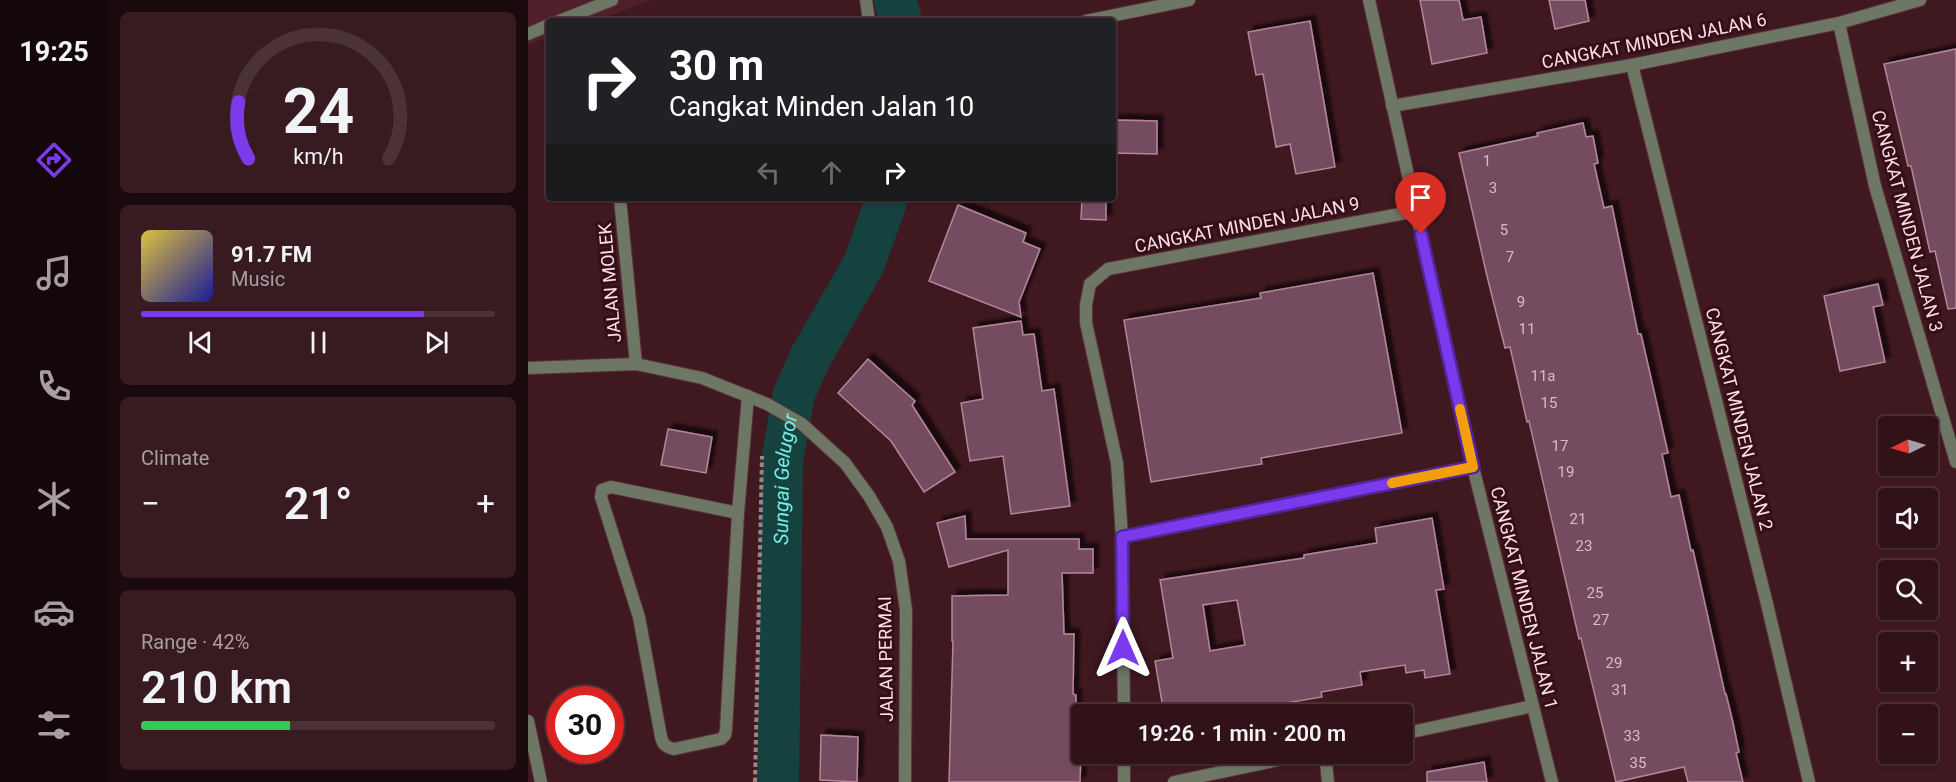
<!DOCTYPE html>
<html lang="en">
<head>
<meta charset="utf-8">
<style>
  :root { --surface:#301218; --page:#381b21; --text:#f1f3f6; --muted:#a89ea2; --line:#4b3237; --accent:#7c3aed }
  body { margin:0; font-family:Roboto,sans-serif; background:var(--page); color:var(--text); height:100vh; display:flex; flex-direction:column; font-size:22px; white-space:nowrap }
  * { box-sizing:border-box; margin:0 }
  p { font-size:20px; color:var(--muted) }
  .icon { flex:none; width:33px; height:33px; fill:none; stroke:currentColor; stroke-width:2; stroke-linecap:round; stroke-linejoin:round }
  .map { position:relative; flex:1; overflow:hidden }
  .panel { display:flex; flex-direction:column; gap:12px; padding:12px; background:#1a0a0d; width:420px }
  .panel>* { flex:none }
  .guide { position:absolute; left:18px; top:18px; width:570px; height:183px; border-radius:6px; box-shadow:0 2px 4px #0004,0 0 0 2px var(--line); background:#202124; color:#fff; overflow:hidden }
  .needle { width:39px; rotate:265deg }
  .controls { position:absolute; left:1350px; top:416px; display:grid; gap:12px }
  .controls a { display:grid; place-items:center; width:60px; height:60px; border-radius:6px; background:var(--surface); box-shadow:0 2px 4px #0004,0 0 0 2px var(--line); font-size:30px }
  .speed { position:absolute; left:18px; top:686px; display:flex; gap:12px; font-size:30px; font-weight:700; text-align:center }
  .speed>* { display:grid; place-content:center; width:78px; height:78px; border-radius:50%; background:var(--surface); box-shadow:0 2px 4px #0004,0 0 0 2px var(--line); line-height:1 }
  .speed .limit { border:9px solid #d22; background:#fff; color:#111 }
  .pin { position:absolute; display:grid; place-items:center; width:51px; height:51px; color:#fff; margin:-62px -26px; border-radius:50% 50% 50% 0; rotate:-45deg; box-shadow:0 0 6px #0007 }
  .pin .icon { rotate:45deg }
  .me { position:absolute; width:66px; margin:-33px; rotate:0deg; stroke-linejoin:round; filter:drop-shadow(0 0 4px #0008) }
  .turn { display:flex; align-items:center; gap:21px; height:126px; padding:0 24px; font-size:27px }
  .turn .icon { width:78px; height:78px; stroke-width:2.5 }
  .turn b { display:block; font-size:42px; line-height:51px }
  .lanes { display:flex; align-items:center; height:57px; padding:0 24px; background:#0003; justify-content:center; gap:30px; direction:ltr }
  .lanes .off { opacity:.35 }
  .big { font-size:45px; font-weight:600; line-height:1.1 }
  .panel .tile { flex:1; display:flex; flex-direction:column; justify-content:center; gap:9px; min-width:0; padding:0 21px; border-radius:9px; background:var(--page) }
  .panel .dial { align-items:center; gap:0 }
  .dial svg { height:156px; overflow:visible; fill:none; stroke:var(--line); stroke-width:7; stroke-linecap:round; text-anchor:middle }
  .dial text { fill:var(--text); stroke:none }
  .song { display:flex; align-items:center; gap:18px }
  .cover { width:72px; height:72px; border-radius:9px; background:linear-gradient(135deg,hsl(50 70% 55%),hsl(240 70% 35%)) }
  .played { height:6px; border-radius:3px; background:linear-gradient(90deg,var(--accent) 80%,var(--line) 80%) }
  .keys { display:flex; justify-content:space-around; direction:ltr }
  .heat { display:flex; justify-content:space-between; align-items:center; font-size:33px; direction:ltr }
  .charge { height:9px; border-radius:4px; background:linear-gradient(90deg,#34c759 42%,var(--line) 0) }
  .trip { position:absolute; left:543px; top:704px; width:342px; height:60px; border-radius:6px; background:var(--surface); box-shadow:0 2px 4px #0004,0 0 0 2px var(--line); font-weight:600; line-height:60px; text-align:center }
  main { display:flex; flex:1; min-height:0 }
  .dock { display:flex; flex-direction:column; width:108px; justify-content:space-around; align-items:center; background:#13070a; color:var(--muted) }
  .dock .icon { width:42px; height:42px }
  .dock .selected { color:var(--accent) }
  .dock b { font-size:27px; color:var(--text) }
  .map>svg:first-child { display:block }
  .built { fill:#50202a }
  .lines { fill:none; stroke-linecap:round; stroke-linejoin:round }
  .river { stroke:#15423f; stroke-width:42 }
  .building { fill:#754b5f; stroke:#b4869c; stroke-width:1.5; fill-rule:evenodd; filter:url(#shadow) }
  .lane-casing { stroke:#5a343b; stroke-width:14 }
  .street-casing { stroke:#5a343b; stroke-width:14 }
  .path { stroke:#a28186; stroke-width:4; stroke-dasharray:4.5 3; stroke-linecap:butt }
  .lane { stroke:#6e7766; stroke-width:12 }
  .street { stroke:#6e7766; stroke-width:12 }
  .route-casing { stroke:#51269a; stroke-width:15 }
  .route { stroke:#7c3aed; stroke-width:10 }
  .slow { stroke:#f59e0b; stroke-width:10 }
  .labels { text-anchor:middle; stroke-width:6; stroke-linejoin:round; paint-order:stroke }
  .number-label { font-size:15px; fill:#dabbc2 }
  .street-label { font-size:18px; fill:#fce0e3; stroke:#350e17 }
  .water-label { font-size:20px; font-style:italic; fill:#72ede5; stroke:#350e17 }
</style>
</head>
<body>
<main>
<nav class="dock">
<b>19:25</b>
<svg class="icon selected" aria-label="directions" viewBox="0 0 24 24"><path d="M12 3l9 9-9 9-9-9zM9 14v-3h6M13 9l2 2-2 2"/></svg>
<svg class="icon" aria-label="music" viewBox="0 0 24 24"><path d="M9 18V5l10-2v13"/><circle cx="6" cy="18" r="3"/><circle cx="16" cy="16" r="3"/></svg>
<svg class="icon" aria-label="phone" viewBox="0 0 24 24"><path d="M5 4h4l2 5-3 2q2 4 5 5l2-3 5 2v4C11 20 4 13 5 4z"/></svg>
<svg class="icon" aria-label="climate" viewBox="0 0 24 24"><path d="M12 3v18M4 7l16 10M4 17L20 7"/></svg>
<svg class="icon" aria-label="car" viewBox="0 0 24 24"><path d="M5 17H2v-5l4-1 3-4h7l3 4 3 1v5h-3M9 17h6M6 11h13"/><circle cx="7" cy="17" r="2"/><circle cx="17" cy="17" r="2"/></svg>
<svg class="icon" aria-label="filters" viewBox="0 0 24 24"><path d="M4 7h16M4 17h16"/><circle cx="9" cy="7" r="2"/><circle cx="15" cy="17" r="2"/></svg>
</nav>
<section class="panel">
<div class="tile dial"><svg viewBox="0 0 100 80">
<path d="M14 69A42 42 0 1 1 86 69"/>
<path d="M14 69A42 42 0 0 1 9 40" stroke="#7c3aed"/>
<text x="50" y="56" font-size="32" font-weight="700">24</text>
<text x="50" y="72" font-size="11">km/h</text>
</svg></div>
<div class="tile">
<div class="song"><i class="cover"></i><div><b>91.7 FM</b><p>Music</p></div></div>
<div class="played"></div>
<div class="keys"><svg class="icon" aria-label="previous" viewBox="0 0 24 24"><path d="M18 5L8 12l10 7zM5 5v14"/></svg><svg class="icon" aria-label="pause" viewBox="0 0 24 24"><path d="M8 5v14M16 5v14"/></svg><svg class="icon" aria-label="next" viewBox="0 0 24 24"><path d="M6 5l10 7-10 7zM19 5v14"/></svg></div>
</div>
<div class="tile"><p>Climate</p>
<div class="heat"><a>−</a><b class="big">21°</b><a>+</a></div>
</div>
<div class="tile"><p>Range · 42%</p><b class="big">210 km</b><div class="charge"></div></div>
</section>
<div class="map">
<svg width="1428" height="782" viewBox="0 0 1428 782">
  <defs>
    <filter id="shadow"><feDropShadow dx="5.5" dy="-5.5" stdDeviation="1.5" flood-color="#0009"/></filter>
  </defs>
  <rect width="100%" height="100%" fill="#401820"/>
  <polygon class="built" points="0,0 125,0 66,21 21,21 21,37 0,45"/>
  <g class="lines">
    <g class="river">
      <polyline points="367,0 373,21"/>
      <path id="s1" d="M250,782L254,461L266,394L283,356L336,264L359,198"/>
    </g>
  </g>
  <g class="building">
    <polygon points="892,0 931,0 935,20 953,17 959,53 904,64"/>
    <polygon points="1021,0 1057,0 1061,21 1027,29"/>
    <polygon points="782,21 807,167 768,174 762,144 748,147 735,74 728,75 720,32"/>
    <polygon points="1428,49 1428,308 1420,309 1407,251 1402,252 1383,166 1380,166 1356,64"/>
    <polygon points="585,120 629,121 629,154 585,153"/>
    <polygon points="1055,123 1058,137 1065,136 1070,163 1066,164 1076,208 1084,206 1110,334 1113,334 1140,453 1134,454 1143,497 1151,495 1163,551 1165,550 1197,694 1198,694 1205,723 1211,752 1208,753 1215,782 1160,782 1156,767 1088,782 1053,638 1051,639 1001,421 999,422 982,347 977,348 959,276 931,153 1010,136 1009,133"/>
    <polygon points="554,198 578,198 578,220 553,219"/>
    <polygon points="430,205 498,233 495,242 512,249 491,302 493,317 401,281"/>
    <polygon points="845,273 874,433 733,458 734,464 623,482 596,320 733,298 732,293"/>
    <polygon points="1350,284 1355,305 1345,307 1357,362 1312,371 1296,296"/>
    <polygon points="493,321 495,335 506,334 514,391 526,389 542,506 483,514 475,456 442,461 433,403 455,399 445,328"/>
    <polygon points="340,359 387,401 384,405 427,472 396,492 363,441 310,393"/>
    <polygon points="140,429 184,437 178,473 133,465"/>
    <polygon points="437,516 438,539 551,539 551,549 565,549 565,573 534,573 536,634 546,634 545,694 548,695 548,722 554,723 552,782 421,782 425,641 424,641 424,596 480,595 480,550 421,567 409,523"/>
    <path d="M904,518L916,589L908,590L922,674L897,678L896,670L878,673L877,665L832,672L834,685L793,692L794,697L716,710L717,714H636L627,661L645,658L632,580L776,558V555L849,543L847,528ZM709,600L717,645L682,651L675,605Z"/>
    <polygon points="293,735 330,737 329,782 292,780"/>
    <polygon points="956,762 959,782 899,782 899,772"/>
  </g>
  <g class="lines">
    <defs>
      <g id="lane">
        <polyline points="31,21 84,0"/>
        <polyline points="0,34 21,25"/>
        <path d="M210,513L83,487L74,490L73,497L111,617L133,737C135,745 138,747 146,749L193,739L197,735L198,730L210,513L220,396"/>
      </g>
      <g id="street">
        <polyline points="338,0 341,21"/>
        <polyline points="841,0 945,467 1024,782"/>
        <polyline points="558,21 661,0"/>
        <polyline points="1311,23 1347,186 1428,462"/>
        <polyline points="1104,65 1239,604 1281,782"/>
        <polyline points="864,106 1104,65 1311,23 1392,0"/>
        <polyline points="92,198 108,364"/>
        <polyline points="0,368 108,364 174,378 239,404 274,424 317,463 341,496 359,527 371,561 378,610 377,782"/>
        <polyline points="594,537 945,467"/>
        <polyline points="596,714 594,537 589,463 558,323 558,305 562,284 580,269 888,211"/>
        <polyline points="0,721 13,782"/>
        <polyline points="874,734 1005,706"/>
        <polyline points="596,753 596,782"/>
        <polyline points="797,753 800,782"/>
        <polyline points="646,782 783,753"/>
      </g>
    </defs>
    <use href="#lane" class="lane-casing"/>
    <use href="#street" class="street-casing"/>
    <polyline class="path" points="227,782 234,456"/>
    <use href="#lane" class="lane"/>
    <use href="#street" class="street"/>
  </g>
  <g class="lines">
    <defs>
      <polyline id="route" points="595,648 594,537 945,467 893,234"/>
    </defs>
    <use href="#route" class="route-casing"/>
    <use href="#route" class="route"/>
    <polyline class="slow" points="864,483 945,467 932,409"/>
  </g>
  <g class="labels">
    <g class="number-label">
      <text x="959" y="166">1</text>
      <text x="965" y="193">3</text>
      <text x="976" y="235">5</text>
      <text x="982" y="262">7</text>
      <text x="993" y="307">9</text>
      <text x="999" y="334">11</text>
      <text x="1015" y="381">11a</text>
      <text x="1021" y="408">15</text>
      <text x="1032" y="451">17</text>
      <text x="1038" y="477">19</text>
      <text x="1050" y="524">21</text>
      <text x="1056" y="551">23</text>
      <text x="1067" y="598">25</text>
      <text x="1073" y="625">27</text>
      <text x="1086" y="668">29</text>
      <text x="1092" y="695">31</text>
      <text x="1104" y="741">33</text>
      <text x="1110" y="768">35</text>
    </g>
    <g class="street-label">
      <text transform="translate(1126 41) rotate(-11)" y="6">CANGKAT MINDEN JALAN 6</text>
      <text transform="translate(1379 221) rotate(75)" y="6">CANGKAT MINDEN JALAN 3</text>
      <text transform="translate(719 225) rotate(-11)" y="6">CANGKAT MINDEN JALAN 9</text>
      <text transform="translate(82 283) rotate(-95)" y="6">JALAN MOLEK</text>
      <text transform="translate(1211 419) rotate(76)" y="6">CANGKAT MINDEN JALAN 2</text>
      <text transform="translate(996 598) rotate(76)" y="6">CANGKAT MINDEN JALAN 1</text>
      <text transform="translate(358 659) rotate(-91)" y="6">JALAN PERMAI</text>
    </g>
    <g class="water-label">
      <text dy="7" stroke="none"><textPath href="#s1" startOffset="303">Sungai Gelugor</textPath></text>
    </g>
  </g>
</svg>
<div class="controls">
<a><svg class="needle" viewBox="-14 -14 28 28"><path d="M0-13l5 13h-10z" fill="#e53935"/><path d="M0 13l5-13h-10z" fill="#a89ea2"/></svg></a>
<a><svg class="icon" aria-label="sound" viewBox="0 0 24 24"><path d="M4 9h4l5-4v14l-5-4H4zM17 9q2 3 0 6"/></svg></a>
<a><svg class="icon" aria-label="search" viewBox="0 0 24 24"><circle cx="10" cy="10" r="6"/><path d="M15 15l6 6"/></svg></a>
<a>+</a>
<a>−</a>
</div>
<div class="speed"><div class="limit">30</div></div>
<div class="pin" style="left:893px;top:234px;background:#d93025"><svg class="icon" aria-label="arrive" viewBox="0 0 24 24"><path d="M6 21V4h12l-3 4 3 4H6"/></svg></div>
<svg class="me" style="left:595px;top:648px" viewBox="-20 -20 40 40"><path d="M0-17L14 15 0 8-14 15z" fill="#7c3aed" stroke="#fff" stroke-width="4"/></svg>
<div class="trip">19:26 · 1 min · 200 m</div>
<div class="guide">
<div class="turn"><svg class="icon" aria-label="right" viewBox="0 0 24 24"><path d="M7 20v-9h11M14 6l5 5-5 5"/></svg><div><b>30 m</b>Cangkat Minden Jalan 10</div></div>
<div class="lanes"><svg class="icon off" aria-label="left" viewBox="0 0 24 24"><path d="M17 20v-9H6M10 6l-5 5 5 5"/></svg><svg class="icon off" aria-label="ahead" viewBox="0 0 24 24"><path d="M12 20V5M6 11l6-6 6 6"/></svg><svg class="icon" aria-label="right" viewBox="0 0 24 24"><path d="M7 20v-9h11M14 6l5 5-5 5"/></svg></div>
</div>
</div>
</main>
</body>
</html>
